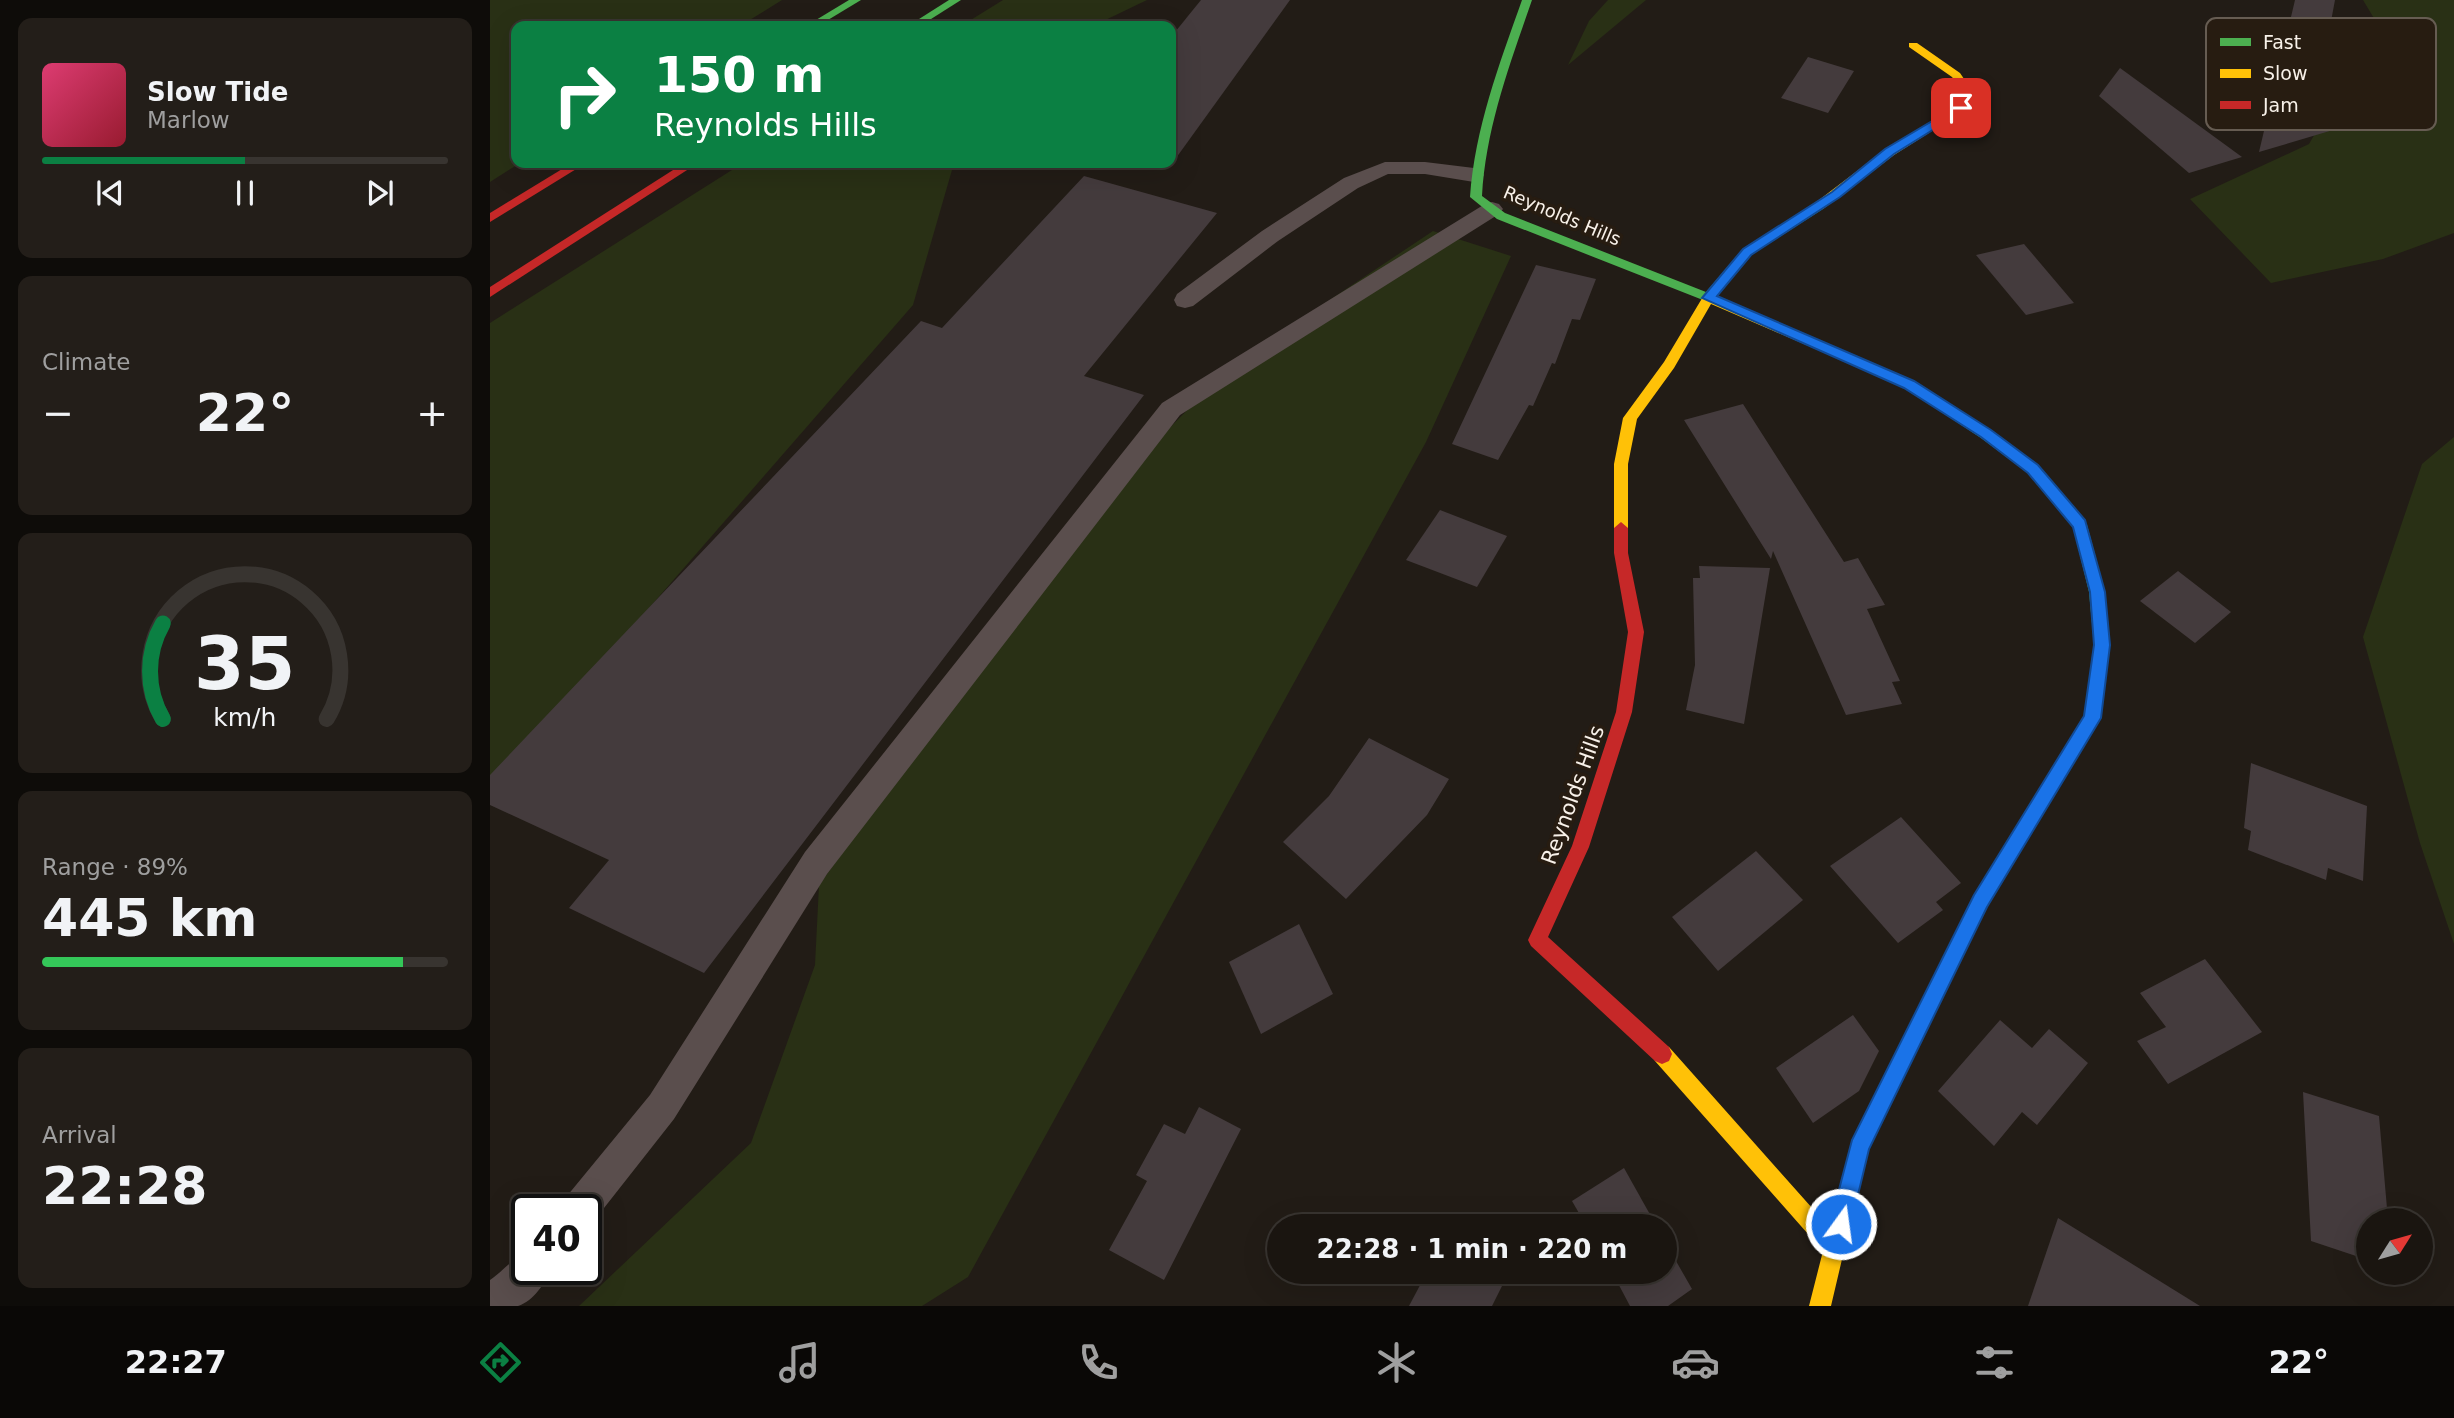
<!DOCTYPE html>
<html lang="en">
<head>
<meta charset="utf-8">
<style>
  :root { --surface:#1a1510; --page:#231e19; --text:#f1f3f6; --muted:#9f9f9f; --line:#383430; --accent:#0b8043 }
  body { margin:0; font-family:"DejaVu Sans",sans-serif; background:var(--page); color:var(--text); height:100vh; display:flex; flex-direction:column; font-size:26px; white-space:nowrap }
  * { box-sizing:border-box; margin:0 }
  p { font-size:23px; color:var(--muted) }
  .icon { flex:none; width:38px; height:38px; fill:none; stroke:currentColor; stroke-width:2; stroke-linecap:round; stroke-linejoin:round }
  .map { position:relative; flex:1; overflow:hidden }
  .panel { display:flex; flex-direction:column; gap:18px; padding:18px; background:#0e0c09; width:490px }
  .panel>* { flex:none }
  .banner { position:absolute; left:21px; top:21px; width:665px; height:147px; border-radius:14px; box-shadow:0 7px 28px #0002,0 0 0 2px var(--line); background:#0b8043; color:#fff; overflow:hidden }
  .needle { width:46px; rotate:53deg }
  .controls { position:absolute; left:1866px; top:1208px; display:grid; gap:14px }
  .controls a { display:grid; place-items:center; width:77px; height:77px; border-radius:50%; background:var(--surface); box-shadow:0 7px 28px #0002,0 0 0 2px var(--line); font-size:35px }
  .speed { position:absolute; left:21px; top:1194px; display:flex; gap:14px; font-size:35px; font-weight:700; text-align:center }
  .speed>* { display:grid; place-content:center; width:91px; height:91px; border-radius:50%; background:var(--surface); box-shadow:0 7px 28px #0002,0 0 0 2px var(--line); line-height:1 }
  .speed .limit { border:4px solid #111; border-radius:10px; background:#fff; color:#111 }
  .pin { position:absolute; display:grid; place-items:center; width:60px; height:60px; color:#fff; margin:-30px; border-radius:14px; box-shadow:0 4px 10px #0006 }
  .me { position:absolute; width:77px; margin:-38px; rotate:14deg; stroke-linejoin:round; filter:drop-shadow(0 0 5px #0008) }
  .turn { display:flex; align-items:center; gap:24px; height:147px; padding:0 28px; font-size:32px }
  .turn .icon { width:91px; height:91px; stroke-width:2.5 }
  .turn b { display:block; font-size:49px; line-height:60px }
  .big { font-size:52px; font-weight:700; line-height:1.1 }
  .panel .tile { flex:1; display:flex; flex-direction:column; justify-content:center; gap:10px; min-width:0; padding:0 24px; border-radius:14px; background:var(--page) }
  .panel .dial { align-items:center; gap:0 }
  .dial svg { height:182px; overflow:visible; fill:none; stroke:var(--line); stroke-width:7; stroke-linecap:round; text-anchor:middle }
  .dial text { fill:var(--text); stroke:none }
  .song { display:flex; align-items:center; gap:21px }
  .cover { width:84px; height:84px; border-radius:10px; background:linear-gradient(135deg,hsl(340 70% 55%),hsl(350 70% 35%)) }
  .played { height:7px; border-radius:4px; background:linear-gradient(90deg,var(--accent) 50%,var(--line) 50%) }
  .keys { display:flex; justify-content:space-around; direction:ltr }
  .heat { display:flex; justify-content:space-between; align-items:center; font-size:38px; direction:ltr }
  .charge { height:10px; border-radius:5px; background:linear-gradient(90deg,#34c759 89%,var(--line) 0) }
  .trip { position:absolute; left:777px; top:1214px; width:410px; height:70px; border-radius:35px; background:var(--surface); box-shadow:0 7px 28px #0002,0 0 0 2px var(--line); font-weight:700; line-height:70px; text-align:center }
  .tab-bar { display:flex; height:112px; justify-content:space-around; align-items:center; background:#0a0806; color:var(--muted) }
  .tab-bar .icon { width:49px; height:49px }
  .tab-bar .current { color:var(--accent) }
  .tab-bar b { font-size:32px; color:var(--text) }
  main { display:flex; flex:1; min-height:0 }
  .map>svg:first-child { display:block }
  .green { fill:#293015 }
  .building { fill:#443b3d }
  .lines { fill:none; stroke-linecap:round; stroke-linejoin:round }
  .lane { fill:#5a4e4d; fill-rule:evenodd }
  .fast { fill:#4caf50; fill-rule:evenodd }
  .slow { fill:#ffc107; fill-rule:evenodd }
  .jam { fill:#c62828; fill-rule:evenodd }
  .route { fill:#1a73e8; stroke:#114b97; stroke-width:2 }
  .labels { text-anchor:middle; stroke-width:7; stroke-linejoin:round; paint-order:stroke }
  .far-street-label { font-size:18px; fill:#f8f1e9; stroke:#271c11 }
  .street-label { font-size:21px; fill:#f8f1e9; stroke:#271c11 }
  .key { fill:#271c11; stroke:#665c52; stroke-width:2 }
  .key-label { font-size:19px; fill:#f8f1e9 }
</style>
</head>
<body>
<main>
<section class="panel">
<div class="tile">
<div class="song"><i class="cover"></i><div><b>Slow Tide</b><p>Marlow</p></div></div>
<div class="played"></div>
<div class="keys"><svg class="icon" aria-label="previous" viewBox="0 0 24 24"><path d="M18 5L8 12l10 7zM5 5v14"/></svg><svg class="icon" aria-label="pause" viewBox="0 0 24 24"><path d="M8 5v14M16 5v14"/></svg><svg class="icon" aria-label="next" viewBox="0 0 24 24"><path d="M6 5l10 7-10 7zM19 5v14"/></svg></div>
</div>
<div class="tile"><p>Climate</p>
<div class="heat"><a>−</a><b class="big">22°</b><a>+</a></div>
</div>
<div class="tile dial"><svg viewBox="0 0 100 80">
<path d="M14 69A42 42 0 1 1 86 69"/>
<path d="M14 69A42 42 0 0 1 14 27" stroke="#0b8043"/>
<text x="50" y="56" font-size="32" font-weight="700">35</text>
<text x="50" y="72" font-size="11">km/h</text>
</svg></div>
<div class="tile"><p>Range · 89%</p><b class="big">445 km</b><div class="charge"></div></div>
<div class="tile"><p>Arrival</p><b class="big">22:28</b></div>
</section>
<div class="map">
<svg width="1964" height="1306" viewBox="0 0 1964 1306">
  <rect width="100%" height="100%" fill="#221c16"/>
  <g class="green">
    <polygon points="0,0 292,0 250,26 26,26 26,163 30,163 0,182"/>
    <polygon points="513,0 657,0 603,26 471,26"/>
    <polygon points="1118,0 1156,0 1078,65 1099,21"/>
    <polygon points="1873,0 1964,0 1964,233 1893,259 1781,283 1700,199 1819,144 1888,25"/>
    <polygon points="253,163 464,163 423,305 105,670 0,783 0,323"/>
    <polygon points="943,231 1021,256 936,442 478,1277 432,1306 89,1306 261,1143 325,965 329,885 614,494 742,365"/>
    <polygon points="1964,437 1964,944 1930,843 1873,637 1932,464"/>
  </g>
  <g class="building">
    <polygon points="711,0 800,0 681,165 681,37"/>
    <polygon points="1805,0 1845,0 1827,96 1843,130 1769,152"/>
    <polygon points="1318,57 1364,71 1338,113 1291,98"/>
    <polygon points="1630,68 1752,157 1699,173 1609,96"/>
    <polygon points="594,176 727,213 594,376 654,395 214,973 79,908 119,860 0,805 0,775 431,321 452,328"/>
    <polygon points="1534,244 1584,303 1536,315 1486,255"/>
    <polygon points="1046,265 1106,279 1090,320 1082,319 1065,364 1062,363 1043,406 1039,405 1008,460 962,444"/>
    <polygon points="1253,404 1354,562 1368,558 1395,605 1377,609 1410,681 1402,682 1412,704 1356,715 1283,551 1281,559 1194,420"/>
    <polygon points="950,510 1017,536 987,587 916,560"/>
    <polygon points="1209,566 1280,568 1254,724 1196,710 1205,665 1203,578 1210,578"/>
    <polygon points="1688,571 1741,612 1705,643 1650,601"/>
    <polygon points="879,738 959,779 937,815 856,899 793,842 839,796"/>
    <polygon points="1761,763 1877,806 1873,881 1838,868 1836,880 1758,850 1761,831 1754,828"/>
    <polygon points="1411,817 1471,883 1446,902 1453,910 1408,943 1340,866"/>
    <polygon points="1266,851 1313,900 1228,971 1182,917"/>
    <polygon points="809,924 843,994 771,1034 739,962"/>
    <polygon points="1715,959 1772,1032 1678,1084 1647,1041 1676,1027 1650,993"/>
    <polygon points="1363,1015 1389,1051 1369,1091 1323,1123 1286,1068"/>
    <polygon points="1510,1020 1542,1048 1559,1029 1598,1063 1547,1125 1532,1112 1504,1146 1448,1091"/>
    <polygon points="1813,1092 1889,1116 1898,1220 1878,1220 1878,1260 1821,1241"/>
    <polygon points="709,1107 751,1129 674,1280 619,1250 657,1181 646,1175 674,1124 695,1134"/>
    <polygon points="1134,1168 1167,1227 1097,1227 1082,1201"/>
    <polygon points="1568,1218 1710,1306 1538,1306"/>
    <polygon points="1174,1240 1202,1289 1178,1306 1140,1306 1122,1272 1174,1272"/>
    <polygon points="937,1272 1019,1272 1002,1306 919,1306"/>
  </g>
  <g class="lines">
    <g class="lane">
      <polygon points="895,162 935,162 984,168 991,170 994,175 991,180 984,182 935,174 898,174 868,188 788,241 703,306 695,308 687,306 684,300 687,294 772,231 854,178"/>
      <polygon points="1002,202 1009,204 1013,209 1009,214 690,415 337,874 184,1119 103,1222 96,1225 96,1209 72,1209 77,1196 160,1095 315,852 672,403 995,204"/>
      <path d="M37,1252V1269H61C55,1283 44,1301 28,1306C21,1306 8,1306 0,1306V1280C12,1272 23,1258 37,1252Z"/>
    </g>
    <g class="fast">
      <polygon points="359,0 371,0 328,26 316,26"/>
      <polygon points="459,0 471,0 430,26 418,26"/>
      <path d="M1032,0H1042C1020,64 996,127 992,196L1015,213L1216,292L1253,249L1325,203H1333V209L1261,255L1222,301L1218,302L1007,219L980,197C985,128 1009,65 1032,0Z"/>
      <polygon points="1354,351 1424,381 1501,430 1548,465 1597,525 1615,592 1620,645 1610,718 1572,783 1566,786 1560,783 1558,778 1594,716 1604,645 1599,592 1583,527 1538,473 1491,438 1414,387 1349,359 1347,356"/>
    </g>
    <g class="slow">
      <polygon points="1419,43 1427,43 1470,73 1483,92 1475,110 1404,155 1333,209 1325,209 1325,203 1396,149 1466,106 1473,92 1462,77 1419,47"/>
      <polygon points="1218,294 1359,353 1361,356 1354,361 1349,359 1221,304 1184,368 1147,419 1138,464 1138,528 1136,532 1126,532 1124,528 1124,464 1133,418 1174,362 1214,295"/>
      <polygon points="1566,770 1572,773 1574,778 1572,783 1496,907 1378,1149 1341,1306 1319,1306 1333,1251 1165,1061 1162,1054 1165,1047 1172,1044 1179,1047 1339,1227 1362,1140 1484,895 1560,773"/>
    </g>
    <g class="jam">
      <polygon points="82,163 96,163 0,222 0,213"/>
      <polygon points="194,163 208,163 0,297 0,287"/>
      <polygon points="1131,522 1138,528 1138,553 1154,632 1142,712 1099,847 1058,937 1179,1047 1182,1054 1179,1061 1172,1064 1165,1061 1041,946 1038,940 1082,846 1126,712 1138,632 1124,553 1124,528"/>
    </g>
  </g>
  <polygon class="route" points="1471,104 1476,108 1475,110 1404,154 1350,197 1261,255 1227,296 1424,381 1501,430 1548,465 1595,520 1615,592 1620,645 1611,718 1497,907 1379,1149 1361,1224 1358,1231 1351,1234 1343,1231 1340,1224 1362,1140 1484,895 1594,716 1604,645 1600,592 1583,527 1538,473 1491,437 1414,388 1212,298 1253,249 1342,192 1395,149"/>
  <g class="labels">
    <g class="far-street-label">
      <text transform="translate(1072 216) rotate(23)" y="6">Reynolds Hills</text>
    </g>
    <g class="street-label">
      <text transform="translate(1083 795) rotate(-70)" y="7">Reynolds Hills</text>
    </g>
  </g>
  <rect x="1716" y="18" width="230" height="112" rx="10" class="key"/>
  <rect x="1730" y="38" width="31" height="8" fill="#4caf50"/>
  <rect x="1730" y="69" width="31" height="9" fill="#ffc107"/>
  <rect x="1730" y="101" width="31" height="8" fill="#c62828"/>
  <g class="key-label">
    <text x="1773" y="49">Fast</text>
    <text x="1773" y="80">Slow</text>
    <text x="1773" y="112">Jam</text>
  </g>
</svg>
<div class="controls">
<a><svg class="needle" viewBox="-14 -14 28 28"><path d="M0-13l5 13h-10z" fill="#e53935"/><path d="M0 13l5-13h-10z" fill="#9f9f9f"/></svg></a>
</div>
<div class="speed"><div class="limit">40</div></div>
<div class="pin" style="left:1471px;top:108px;background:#d93025"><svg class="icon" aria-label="arrive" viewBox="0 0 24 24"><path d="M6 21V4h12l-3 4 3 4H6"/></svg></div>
<svg class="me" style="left:1351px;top:1224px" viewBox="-20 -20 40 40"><circle r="17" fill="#1a73e8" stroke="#fff" stroke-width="3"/><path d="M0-11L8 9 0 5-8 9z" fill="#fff"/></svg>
<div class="trip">22:28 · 1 min · 220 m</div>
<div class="banner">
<div class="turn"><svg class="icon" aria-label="right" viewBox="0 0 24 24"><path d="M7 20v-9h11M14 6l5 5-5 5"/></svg><div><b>150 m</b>Reynolds Hills</div></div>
</div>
</div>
</main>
<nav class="tab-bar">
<b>22:27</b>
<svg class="icon current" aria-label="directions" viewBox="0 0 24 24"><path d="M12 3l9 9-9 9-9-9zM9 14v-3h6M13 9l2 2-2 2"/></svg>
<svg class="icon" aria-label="music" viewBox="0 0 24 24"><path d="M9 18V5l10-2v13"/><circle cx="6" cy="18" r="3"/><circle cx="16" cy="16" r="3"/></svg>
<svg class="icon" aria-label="phone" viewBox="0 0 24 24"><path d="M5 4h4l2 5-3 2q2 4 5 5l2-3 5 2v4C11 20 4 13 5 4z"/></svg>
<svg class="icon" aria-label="climate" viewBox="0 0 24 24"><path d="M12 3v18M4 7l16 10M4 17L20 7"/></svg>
<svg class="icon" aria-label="car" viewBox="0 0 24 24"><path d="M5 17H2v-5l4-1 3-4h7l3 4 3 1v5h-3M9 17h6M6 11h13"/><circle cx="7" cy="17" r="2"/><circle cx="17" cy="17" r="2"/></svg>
<svg class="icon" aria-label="filters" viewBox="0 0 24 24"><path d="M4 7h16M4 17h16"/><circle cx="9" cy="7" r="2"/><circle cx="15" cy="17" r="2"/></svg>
<b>22°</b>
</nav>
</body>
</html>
